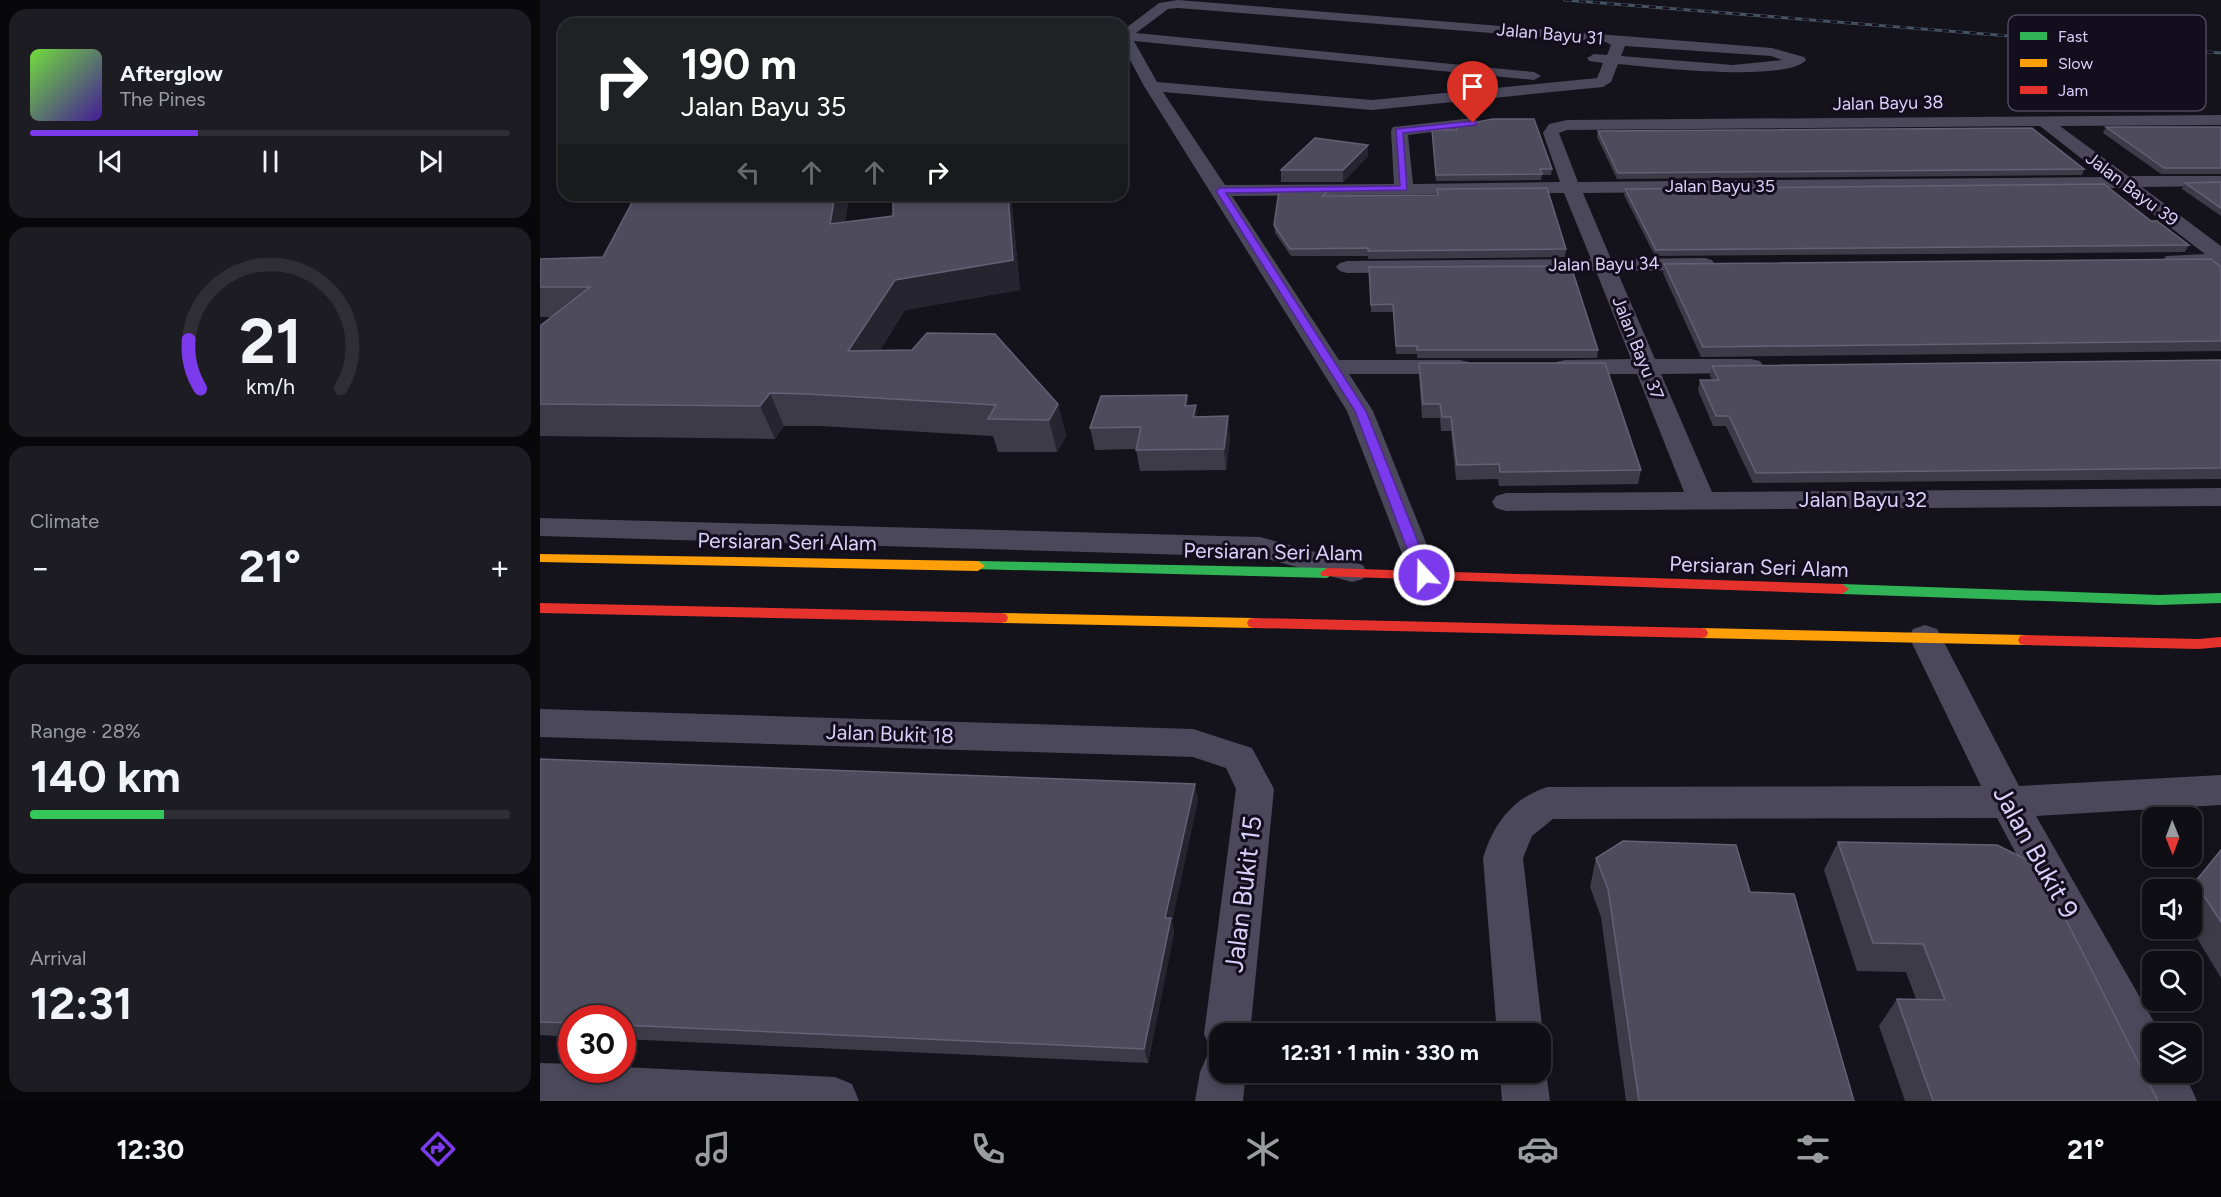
<!DOCTYPE html>
<html lang="en">
<head>
<meta charset="utf-8">
<style>
  :root { --surface:#0f0e14; --page:#1d1c22; --text:#f1f3f6; --muted:#9b9ca0; --line:#2f2e34; --accent:#7c3aed }
  body { margin:0; font-family:Figtree,sans-serif; background:var(--page); color:var(--text); height:100vh; display:flex; flex-direction:column; font-size:22px; white-space:nowrap }
  * { box-sizing:border-box; margin:0 }
  p { font-size:20px; color:var(--muted) }
  .icon { flex:none; width:33px; height:33px; fill:none; stroke:currentColor; stroke-width:2; stroke-linecap:round; stroke-linejoin:round }
  .map { position:relative; flex:1; overflow:hidden }
  .panel { display:flex; flex-direction:column; gap:9px; padding:9px; background:#08080b; width:540px }
  .panel>* { flex:none }
  .top-card { position:absolute; left:18px; top:18px; width:570px; height:183px; border-radius:18px; box-shadow:0 3px 9px #0003,0 0 0 2px var(--line); background:#202124; color:#fff; overflow:hidden }
  .needle { width:39px; rotate:179deg }
  .controls { position:absolute; left:1602px; top:807px; display:grid; gap:12px }
  .controls a { display:grid; place-items:center; width:60px; height:60px; border-radius:12px; background:var(--surface); box-shadow:0 3px 9px #0003,0 0 0 2px var(--line); font-size:30px }
  .speed { position:absolute; left:18px; top:1005px; display:flex; gap:12px; font-size:30px; font-weight:700; text-align:center }
  .speed>* { display:grid; place-content:center; width:78px; height:78px; border-radius:50%; background:var(--surface); box-shadow:0 3px 9px #0003,0 0 0 2px var(--line); line-height:1 }
  .speed .limit { border:9px solid #d22; background:#fff; color:#111 }
  .pin { position:absolute; display:grid; place-items:center; width:51px; height:51px; color:#fff; margin:-62px -26px; border-radius:50% 50% 50% 0; rotate:-45deg; box-shadow:0 0 6px #0007 }
  .pin .icon { rotate:45deg }
  .me { position:absolute; width:66px; margin:-33px; rotate:339deg; stroke-linejoin:round; filter:drop-shadow(0 0 4px #0008) }
  .turn { display:flex; align-items:center; gap:21px; height:126px; padding:0 24px; font-size:27px }
  .turn .icon { width:78px; height:78px; stroke-width:2.5 }
  .turn b { display:block; font-size:42px; line-height:51px }
  .lanes { display:flex; align-items:center; height:57px; padding:0 24px; background:#0003; justify-content:center; gap:30px; direction:ltr }
  .lanes .off { opacity:.35 }
  .big { font-size:45px; font-weight:700; line-height:1.1 }
  .panel .widget { flex:1; display:flex; flex-direction:column; justify-content:center; gap:9px; min-width:0; padding:0 21px; border-radius:18px; background:var(--page) }
  .panel .dial { align-items:center; gap:0 }
  .dial svg { height:156px; overflow:visible; fill:none; stroke:var(--line); stroke-width:7; stroke-linecap:round; text-anchor:middle }
  .dial text { fill:var(--text); stroke:none }
  .song { display:flex; align-items:center; gap:18px }
  .cover { width:72px; height:72px; border-radius:9px; background:linear-gradient(135deg,hsl(100 70% 55%),hsl(260 70% 35%)) }
  .played { height:6px; border-radius:3px; background:linear-gradient(90deg,var(--accent) 35%,var(--line) 35%) }
  .keys { display:flex; justify-content:space-around; direction:ltr }
  .heat { display:flex; justify-content:space-between; align-items:center; font-size:33px; direction:ltr }
  .charge { height:9px; border-radius:4px; background:linear-gradient(90deg,#34c759 28%,var(--line) 0) }
  .trip { position:absolute; left:669px; top:1023px; width:342px; height:60px; border-radius:18px; background:var(--surface); box-shadow:0 3px 9px #0003,0 0 0 2px var(--line); font-weight:700; line-height:60px; text-align:center }
  .tabs { display:flex; height:96px; justify-content:space-around; align-items:center; background:#060608; color:var(--muted) }
  .tabs .icon { width:42px; height:42px }
  .tabs .current { color:var(--accent) }
  .tabs b { font-size:27px; color:var(--text) }
  main { display:flex; flex:1; min-height:0 }
  .map>svg:first-child { display:block }
  .lines { fill:none; stroke-linecap:round; stroke-linejoin:round }
  .street { fill:#4a485a; fill-rule:evenodd }
  .fast { fill:#30b455; fill-rule:evenodd }
  .slow { fill:#ff9f0a; fill-rule:evenodd }
  .jam { fill:#e5322d; fill-rule:evenodd }
  .rail-casing { stroke:#445361; stroke-width:3 }
  .rail { stroke:#120e1e; stroke-width:2; stroke-dasharray:7; stroke-linecap:butt }
  .wall { fill:#3e3b49 }
  .shaded-wall { fill:#26242e }
  .building { fill:#4e4b5c; stroke:#646075; stroke-width:1.5 }
  .route { fill:#7c3aed; stroke:#51269a; stroke-width:1.5 }
  .labels { text-anchor:middle; stroke-width:6; stroke-linejoin:round; paint-order:stroke }
  .far-street-label { font-size:18px; fill:#d8d1f9; stroke:#120e1e }
  .street-label { font-size:21px; fill:#d8d1f9; stroke:#120e1e }
  .near-street-label { font-size:26px; fill:#d8d1f9; stroke:#120e1e }
  .key { fill:#120e1e; stroke:#4d4860; stroke-width:1.5 }
  .key-label { font-size:16px; fill:#d8d1f9 }
</style>
</head>
<body>
<main>
<section class="panel">
<div class="widget">
<div class="song"><i class="cover"></i><div><b>Afterglow</b><p>The Pines</p></div></div>
<div class="played"></div>
<div class="keys"><svg class="icon" aria-label="previous" viewBox="0 0 24 24"><path d="M18 5L8 12l10 7zM5 5v14"/></svg><svg class="icon" aria-label="pause" viewBox="0 0 24 24"><path d="M8 5v14M16 5v14"/></svg><svg class="icon" aria-label="next" viewBox="0 0 24 24"><path d="M6 5l10 7-10 7zM19 5v14"/></svg></div>
</div>
<div class="widget dial"><svg viewBox="0 0 100 80">
<path d="M14 69A42 42 0 1 1 86 69"/>
<path d="M14 69A42 42 0 0 1 8 44" stroke="#7c3aed"/>
<text x="50" y="56" font-size="32" font-weight="700">21</text>
<text x="50" y="72" font-size="11">km/h</text>
</svg></div>
<div class="widget"><p>Climate</p>
<div class="heat"><a>−</a><b class="big">21°</b><a>+</a></div>
</div>
<div class="widget"><p>Range · 28%</p><b class="big">140 km</b><div class="charge"></div></div>
<div class="widget"><p>Arrival</p><b class="big">12:31</b></div>
</section>
<div class="map">
<svg width="1681" height="1101" viewBox="0 0 1681 1101">
  <rect width="100%" height="100%" fill="#14121a"/>
  <g class="lines">
    <g class="street">
      <path d="M638,0L1232,48L1264,57L1266,60C1246,83 1111,67 1078,64L1071,82L1063,87L832,110L623,92L685,185L854,184L851,131L853,127L933,118L941,123L939,126L868,135L873,184L1020,182L1003,133L1009,124L1027,120L1681,115V125L1520,126L1588,176H1681V186L1602,187L1681,246V266L1626,264L1623,260L1626,256L1665,254L1579,188L1043,193L1071,259L1165,258L1172,260L1175,264L1172,268L1165,270L1077,271L1115,359H1211L1220,361L1223,366L1220,371L1211,373L1121,374L1172,492L1681,488V506L966,511L956,508L952,502L956,496L966,493L1144,492L1097,374H1025L1016,372L1013,367L1016,362L1025,360L1091,359L1056,271L807,273L800,271L796,267L800,263L807,261L1051,259L1024,193L692,196L799,360H920L929,362L932,367L929,372L920,374H809L833,411L899,575L895,582L884,585L873,582L807,411L604,86L582,45V31L619,3ZM638,8L1066,42L1071,45L1067,55L1054,54L1047,58L1049,61L1063,63L1057,78L832,100L617,82L594,41L994,80L1001,76L994,72L596,33L628,9ZM1085,46L1231,56L1242,60L1193,65L1081,56ZM1500,126L1565,177L1038,182L1019,133L1027,130Z"/>
      <polygon points="0,518 720,537 823,565 827,572 823,579 812,582 720,557 0,536"/>
      <path d="M1385,625L1397,629L1479,786L1681,775V805L1496,816L1621,1034H1612V1072H1644L1657,1101H1608L1457,818L1013,819L992,836L983,858L1003,1034L1000,1039V1034H957L943,858C954,823 972,799 1007,787L1441,786L1369,637L1373,629Z"/>
      <polygon points="0,709 653,729 712,748 734,789 710,1034 680,1034 680,1072 706,1072 703,1101 655,1101 660,1072 667,1056 676,1052 671,1050 664,1034 696,789 686,768 653,757 0,737"/>
      <polygon points="1000,1058 1006,1072 1010,1101 962,1101 960,1072 1000,1072"/>
      <polygon points="0,1063 32,1064 32,1070 82,1070 82,1067 295,1077 312,1084 319,1101 0,1101"/>
    </g>
    <g class="fast">
      <polygon points="438,561 787,568 794,573 787,578 433,569 431,566"/>
      <polygon points="1302,584 1619,595 1681,593 1681,603 1619,605 1302,594 1295,589"/>
    </g>
    <g class="slow">
      <polygon points="0,554 438,561 445,566 438,571 0,562"/>
      <polygon points="461,613 714,618 719,619 721,623 719,627 714,628 461,623 456,622 454,618 456,614"/>
      <polygon points="1161,628 1485,635 1490,636 1492,640 1490,644 1485,645 1161,638 1156,637 1154,633 1156,629"/>
    </g>
    <g class="jam">
      <polygon points="787,568 1302,584 1309,589 1302,594 782,576 780,573"/>
      <polygon points="0,603 461,613 466,614 468,618 466,622 461,623 0,613"/>
      <polygon points="714,618 1161,628 1166,629 1168,633 1166,637 1161,638 714,628 709,627 707,623 709,619"/>
      <polygon points="1485,635 1659,639 1681,637 1681,647 1659,649 1485,645 1480,644 1478,640 1480,636"/>
    </g>
    <defs>
      <polyline id="rail" points="1025,0 1681,53"/>
    </defs>
    <use href="#rail" class="rail-casing"/>
    <use href="#rail" class="rail"/>
  </g>
  <g class="wall">
    <polygon points="916,126 1012,169 1011,175 1002,175 1001,180 896,181 892,130 915,130"/>
    <polygon points="1566,127 1681,127 1681,174 1621,174 1563,133"/>
    <polygon points="1058,131 1544,169 1542,175 1077,179 1057,137"/>
    <polygon points="828,145 828,156 803,182 741,182 741,170"/>
    <polygon points="1681,182 1681,216 1642,189 1645,183"/>
    <polygon points="897,189 1026,249 1025,257 828,259 828,256 751,256 735,233 734,225 789,196 897,195"/>
    <polygon points="1085,189 1611,221 1649,245 1645,252 1115,256 1084,195"/>
    <polygon points="353,195 471,195 480,290 365,310 340,350 518,404 526,436 517,452 458,452 453,436 280,426 244,426 235,439 0,436 0,326 12,317 0,317 0,259 63,257 308,203 305,222 353,216"/>
    <polygon points="1124,264 1681,267 1681,351 1161,357 1123,273"/>
    <polygon points="829,267 1058,350 1057,358 877,358 877,354 856,354 853,312 831,312"/>
    <polygon points="1681,360 1681,479 1213,483 1186,426 1173,426 1158,390 1160,380 1172,380 1170,376 1172,366"/>
    <polygon points="879,363 1101,470 1098,484 959,486 958,479 916,480 911,431 901,431 900,418 882,418 879,376"/>
    <polygon points="647,395 648,406 657,417 690,438 686,470 600,471 596,449 555,450 550,428"/>
    <polygon points="0,759 658,799 632,921 634,933 608,1063 82,1039 82,1018 32,1018 32,1037 0,1035"/>
    <polygon points="1298,842 1618,1101 1365,1101 1339,1026 1357,999 1376,999 1366,972 1317,971 1284,870"/>
    <polygon points="1681,850 1681,978 1651,928 1652,890 1647,890"/>
    <polygon points="1056,858 1210,892 1314,1101 1086,1101 1061,917 1050,887"/>
  </g>
  <g class="shaded-wall">
    <polygon points="828,145 828,156 803,182 803,170"/>
    <polygon points="295,195 306,195 308,203 300,252 290,224"/>
    <polygon points="468,195 471,195 480,290 365,310 320,382 308,351 355,280"/>
    <polygon points="230,393 244,426 235,439 220,406"/>
    <polygon points="647,395 650,416 645,406"/>
    <polygon points="518,404 526,436 517,452 509,420"/>
    <polygon points="656,405 658,427 653,417"/>
    <polygon points="688,416 690,438 686,470 684,449"/>
    <polygon points="655,784 658,799 632,921 634,933 608,1063 604,1049 625,918"/>
  </g>
  <g class="building">
    <polygon points="953,119 994,119 1012,169 1000,169 1002,174 896,175 892,130 917,130 916,126"/>
    <polygon points="1566,127 1681,127 1681,168 1624,168"/>
    <polygon points="1492,128 1544,169 1078,173 1058,131"/>
    <polygon points="775,138 828,145 803,170 741,170"/>
    <polygon points="1681,182 1681,208 1645,183"/>
    <polygon points="1564,184 1611,221 1617,221 1649,245 1116,250 1085,189"/>
    <polygon points="1007,188 1026,249 828,251 828,248 750,249 734,225 739,191 788,190 783,196 898,195 897,189"/>
    <polygon points="96,195 295,195 290,224 353,216 353,195 468,195 473,260 355,280 308,351 372,350 387,333 455,334 518,404 509,420 448,419 456,405 267,394 230,393 220,406 0,404 0,326 50,287 0,287 0,259 63,257"/>
    <polygon points="1671,259 1681,267 1681,341 1163,347 1124,264"/>
    <polygon points="1031,266 1058,350 877,350 877,346 856,346 853,304 831,305 829,267"/>
    <polygon points="1681,360 1681,468 1216,473 1189,416 1176,416 1160,380 1179,380 1172,366"/>
    <polygon points="879,363 1065,363 1101,470 960,472 959,464 917,465 911,417 902,417 900,404 883,404"/>
    <polygon points="647,395 645,406 656,405 653,417 688,416 684,449 596,450 601,427 550,428 561,396"/>
    <polygon points="0,759 655,784 625,918 631,918 604,1049 82,1025 82,1018 32,1018 32,1023 0,1022"/>
    <polygon points="1083,841 1196,845 1210,892 1254,894 1314,1101 1099,1101 1068,889 1056,858"/>
    <polygon points="1298,842 1457,845 1494,863 1513,894 1618,1101 1393,1101 1357,999 1405,1000 1383,944 1333,943"/>
    <polygon points="1681,850 1681,922 1655,882"/>
  </g>
  <polygon class="route" points="933,121 936,122 936,125 863,133 867,190 686,193 826,411 891,575 884,580 877,575 815,411 676,191 680,188 860,186 856,129"/>
  <g class="labels">
    <g class="far-street-label">
      <text transform="translate(1010 34) rotate(5)" y="6">Jalan Bayu 31</text>
      <text transform="translate(1348 103) rotate(-1)" y="6">Jalan Bayu 38</text>
      <text x="1180" y="192">Jalan Bayu 35</text>
      <text transform="translate(1592 189) rotate(37)" y="6">Jalan Bayu 39</text>
      <text transform="translate(1064 264) rotate(-1)" y="6">Jalan Bayu 34</text>
      <text transform="translate(1098 348) rotate(68)" y="6">Jalan Bayu 37</text>
    </g>
    <g class="street-label">
      <text x="1323" y="507">Jalan Bayu 32</text>
      <text transform="translate(247 542) rotate(1)" y="7">Persiaran Seri Alam</text>
      <text transform="translate(733 552) rotate(1)" y="7">Persiaran Seri Alam</text>
      <text transform="translate(1219 567) rotate(2)" y="7">Persiaran Seri Alam</text>
      <text transform="translate(350 734) rotate(2)" y="7">Jalan Bukit 18</text>
    </g>
    <g class="near-street-label">
      <text transform="translate(1496 852) rotate(61)" y="9">Jalan Bukit 9</text>
      <text transform="translate(703 894) rotate(-83)" y="9">Jalan Bukit 15</text>
    </g>
  </g>
  <rect x="1468" y="15" width="198" height="96" rx="9" class="key"/>
  <rect x="1480" y="32" width="27" height="8" fill="#30b455"/>
  <rect x="1480" y="59" width="27" height="8" fill="#ff9f0a"/>
  <rect x="1480" y="86" width="27" height="8" fill="#e5322d"/>
  <g class="key-label">
    <text x="1518" y="42">Fast</text>
    <text x="1518" y="69">Slow</text>
    <text x="1518" y="96">Jam</text>
  </g>
</svg>
<div class="controls">
<a><svg class="needle" viewBox="-14 -14 28 28"><path d="M0-13l5 13h-10z" fill="#e53935"/><path d="M0 13l5-13h-10z" fill="#9b9ca0"/></svg></a>
<a><svg class="icon" aria-label="sound" viewBox="0 0 24 24"><path d="M4 9h4l5-4v14l-5-4H4zM17 9q2 3 0 6"/></svg></a>
<a><svg class="icon" aria-label="search" viewBox="0 0 24 24"><circle cx="10" cy="10" r="6"/><path d="M15 15l6 6"/></svg></a>
<a><svg class="icon" aria-label="layers" viewBox="0 0 24 24"><path d="M12 4l9 5-9 5-9-5zM3 14l9 5 9-5"/></svg></a>
</div>
<div class="speed"><div class="limit">30</div></div>
<div class="pin" style="left:933px;top:123px;background:#d93025"><svg class="icon" aria-label="arrive" viewBox="0 0 24 24"><path d="M6 21V4h12l-3 4 3 4H6"/></svg></div>
<svg class="me" style="left:884px;top:575px" viewBox="-20 -20 40 40"><circle r="17" fill="#7c3aed" stroke="#fff" stroke-width="3"/><path d="M0-11L8 9 0 5-8 9z" fill="#fff"/></svg>
<div class="trip">12:31 · 1 min · 330 m</div>
<div class="top-card">
<div class="turn"><svg class="icon" aria-label="right" viewBox="0 0 24 24"><path d="M7 20v-9h11M14 6l5 5-5 5"/></svg><div><b>190 m</b>Jalan Bayu 35</div></div>
<div class="lanes"><svg class="icon off" aria-label="left" viewBox="0 0 24 24"><path d="M17 20v-9H6M10 6l-5 5 5 5"/></svg><svg class="icon off" aria-label="ahead" viewBox="0 0 24 24"><path d="M12 20V5M6 11l6-6 6 6"/></svg><svg class="icon off" aria-label="ahead" viewBox="0 0 24 24"><path d="M12 20V5M6 11l6-6 6 6"/></svg><svg class="icon" aria-label="right" viewBox="0 0 24 24"><path d="M7 20v-9h11M14 6l5 5-5 5"/></svg></div>
</div>
</div>
</main>
<nav class="tabs">
<b>12:30</b>
<svg class="icon current" aria-label="directions" viewBox="0 0 24 24"><path d="M12 3l9 9-9 9-9-9zM9 14v-3h6M13 9l2 2-2 2"/></svg>
<svg class="icon" aria-label="music" viewBox="0 0 24 24"><path d="M9 18V5l10-2v13"/><circle cx="6" cy="18" r="3"/><circle cx="16" cy="16" r="3"/></svg>
<svg class="icon" aria-label="phone" viewBox="0 0 24 24"><path d="M5 4h4l2 5-3 2q2 4 5 5l2-3 5 2v4C11 20 4 13 5 4z"/></svg>
<svg class="icon" aria-label="climate" viewBox="0 0 24 24"><path d="M12 3v18M4 7l16 10M4 17L20 7"/></svg>
<svg class="icon" aria-label="car" viewBox="0 0 24 24"><path d="M5 17H2v-5l4-1 3-4h7l3 4 3 1v5h-3M9 17h6M6 11h13"/><circle cx="7" cy="17" r="2"/><circle cx="17" cy="17" r="2"/></svg>
<svg class="icon" aria-label="filters" viewBox="0 0 24 24"><path d="M4 7h16M4 17h16"/><circle cx="9" cy="7" r="2"/><circle cx="15" cy="17" r="2"/></svg>
<b>21°</b>
</nav>
</body>
</html>
